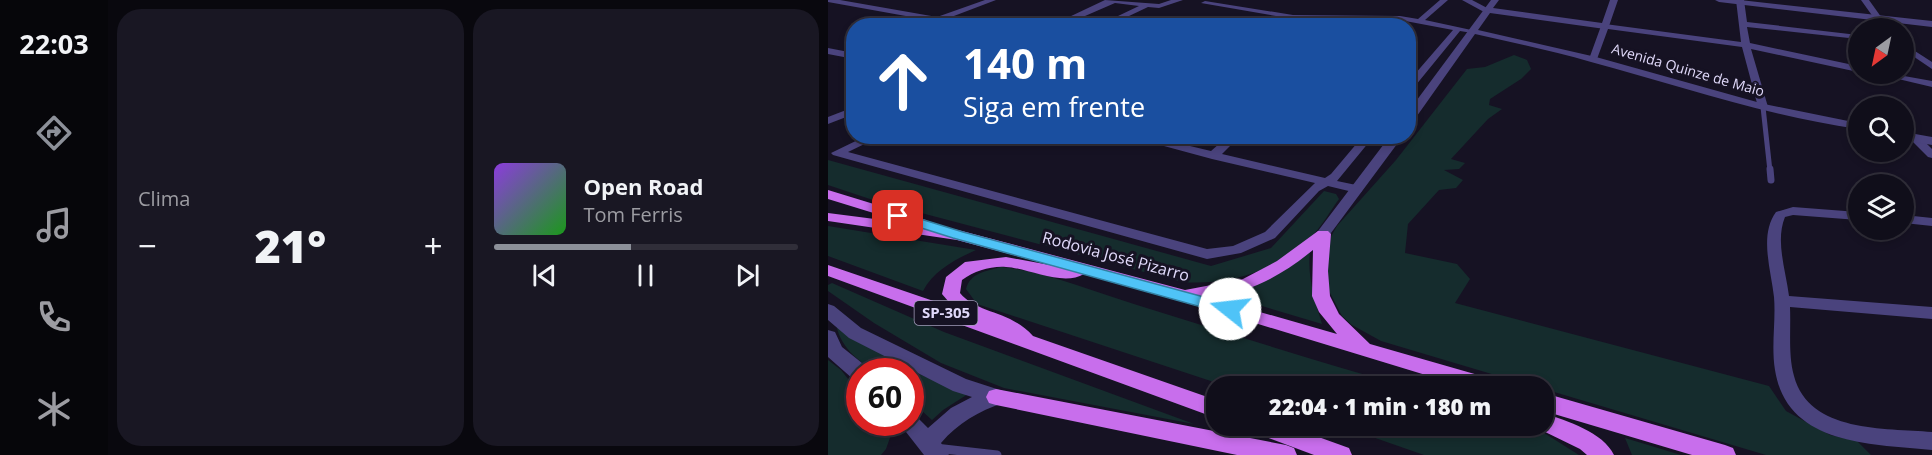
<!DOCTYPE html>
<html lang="pt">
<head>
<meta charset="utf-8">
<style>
  :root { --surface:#100e1a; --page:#191723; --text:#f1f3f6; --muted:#9c9ca2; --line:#302e39; --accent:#8c9099 }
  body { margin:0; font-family:"Open Sans",sans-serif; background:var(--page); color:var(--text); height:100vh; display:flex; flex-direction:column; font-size:22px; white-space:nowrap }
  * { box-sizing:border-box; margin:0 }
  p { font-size:20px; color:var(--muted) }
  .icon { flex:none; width:33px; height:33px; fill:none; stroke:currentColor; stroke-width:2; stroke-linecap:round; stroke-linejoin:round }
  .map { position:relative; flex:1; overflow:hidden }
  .side { display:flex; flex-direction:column; gap:9px; padding:9px; background:#09080e; width:720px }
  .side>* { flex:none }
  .top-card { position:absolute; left:18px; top:18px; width:570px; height:126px; border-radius:24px; box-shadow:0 3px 9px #0003,0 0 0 2px var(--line); background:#1a4fa0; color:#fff; overflow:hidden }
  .needle { width:39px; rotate:213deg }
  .controls { position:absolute; left:1020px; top:18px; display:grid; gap:12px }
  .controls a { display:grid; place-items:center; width:66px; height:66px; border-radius:50%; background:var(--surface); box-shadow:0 3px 9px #0003,0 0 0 2px var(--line); font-size:30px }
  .speed { position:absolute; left:18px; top:358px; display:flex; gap:12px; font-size:30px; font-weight:700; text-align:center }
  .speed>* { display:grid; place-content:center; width:78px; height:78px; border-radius:50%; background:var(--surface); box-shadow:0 3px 9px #0003,0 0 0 2px var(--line); line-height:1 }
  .speed .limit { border:9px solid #d22; background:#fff; color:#111 }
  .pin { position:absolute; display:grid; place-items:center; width:51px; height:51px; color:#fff; margin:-26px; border-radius:12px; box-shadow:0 3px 9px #0006 }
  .me { position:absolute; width:66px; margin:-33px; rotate:286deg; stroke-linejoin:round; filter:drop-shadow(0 0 4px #0008) }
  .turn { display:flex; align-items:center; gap:21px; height:126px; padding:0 18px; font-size:27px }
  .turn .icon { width:78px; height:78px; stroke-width:2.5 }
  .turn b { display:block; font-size:42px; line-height:51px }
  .big { font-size:45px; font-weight:800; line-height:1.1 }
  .side .tile { flex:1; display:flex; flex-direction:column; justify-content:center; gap:9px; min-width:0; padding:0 21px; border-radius:24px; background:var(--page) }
  .song { display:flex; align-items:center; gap:18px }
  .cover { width:72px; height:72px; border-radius:9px; background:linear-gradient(135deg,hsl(270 70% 55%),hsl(120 70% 35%)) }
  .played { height:6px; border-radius:3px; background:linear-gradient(90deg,var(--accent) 45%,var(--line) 45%) }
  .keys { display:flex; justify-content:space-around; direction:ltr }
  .heat { display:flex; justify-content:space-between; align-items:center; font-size:33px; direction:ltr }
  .side .tiles { flex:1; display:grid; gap:9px; grid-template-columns:repeat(2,1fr) }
  .trip { position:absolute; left:378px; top:376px; width:348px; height:60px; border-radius:24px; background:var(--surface); box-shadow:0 3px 9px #0003,0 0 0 2px var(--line); font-weight:800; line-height:60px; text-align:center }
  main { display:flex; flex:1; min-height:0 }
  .tabs { display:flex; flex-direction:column; width:108px; justify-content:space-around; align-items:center; background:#06060a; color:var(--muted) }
  .tabs .icon { width:42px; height:42px }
  .tabs .selected { color:var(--accent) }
  .tabs b { font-size:27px; color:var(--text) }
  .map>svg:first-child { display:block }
  .green { fill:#152c2d }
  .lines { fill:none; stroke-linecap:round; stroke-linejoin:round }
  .service-far2 { stroke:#4a437d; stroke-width:5 }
  .service-far1 { stroke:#4a437d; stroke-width:7 }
  .service { stroke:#4a437d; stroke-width:9 }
  .minor { fill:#4a437d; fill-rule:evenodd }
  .tertiary { fill:#4a437d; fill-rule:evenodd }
  .primary { fill:#c86eec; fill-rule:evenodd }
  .route { fill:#4fc3f7; stroke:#337fa1; stroke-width:1.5 }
  .labels { text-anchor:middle; stroke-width:6; stroke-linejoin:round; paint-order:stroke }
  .far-street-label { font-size:14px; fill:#e0d9fa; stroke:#161223 }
  .shield { fill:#161223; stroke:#a39dba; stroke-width:1.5 }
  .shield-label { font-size:15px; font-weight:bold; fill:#e0d9fa }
  .street-label { font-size:16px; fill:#e0d9fa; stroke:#161223 }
</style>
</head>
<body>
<main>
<nav class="tabs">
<b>22:03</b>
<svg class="icon selected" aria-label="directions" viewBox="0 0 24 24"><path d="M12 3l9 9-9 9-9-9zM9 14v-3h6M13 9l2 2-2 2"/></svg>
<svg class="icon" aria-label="music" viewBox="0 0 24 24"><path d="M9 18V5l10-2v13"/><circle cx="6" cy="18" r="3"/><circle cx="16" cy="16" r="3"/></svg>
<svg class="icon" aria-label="phone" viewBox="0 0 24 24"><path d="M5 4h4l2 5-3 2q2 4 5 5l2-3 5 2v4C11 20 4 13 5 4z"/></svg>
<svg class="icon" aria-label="climate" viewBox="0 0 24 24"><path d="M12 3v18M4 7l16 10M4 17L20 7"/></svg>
</nav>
<section class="side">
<div class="tiles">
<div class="tile"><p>Clima</p>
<div class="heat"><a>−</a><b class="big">21°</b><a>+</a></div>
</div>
<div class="tile">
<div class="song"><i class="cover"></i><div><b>Open Road</b><p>Tom Ferris</p></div></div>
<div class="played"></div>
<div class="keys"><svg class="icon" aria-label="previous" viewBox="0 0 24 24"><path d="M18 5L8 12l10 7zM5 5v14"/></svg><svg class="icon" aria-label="pause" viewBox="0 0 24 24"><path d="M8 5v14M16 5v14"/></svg><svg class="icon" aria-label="next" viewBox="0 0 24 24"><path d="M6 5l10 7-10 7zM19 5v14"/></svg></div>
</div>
</div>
</section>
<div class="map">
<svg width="1104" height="455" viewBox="0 0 1104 455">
  <rect width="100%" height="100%" fill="#161223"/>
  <g class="green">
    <polygon points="686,55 699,60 703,69 693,79 662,99 661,105 674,109 660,119 623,159 637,163 631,169 616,170 635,180 628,188 611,190 580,224 577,253 629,264 642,279 627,303 941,386 958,411 1002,435 1029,441 1043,455 938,455 716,389 716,387 707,387 553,341 524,325 514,316 500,289 498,256 501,240 509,226 568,160 639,69 657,67"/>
    <path d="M0,160L383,266L443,248L496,191L508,194L511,199C503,210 495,224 486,234C453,270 402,286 354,282L48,201L0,185Z"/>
    <path d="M0,226L148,250C128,259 106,270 95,291L0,256Z"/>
    <path d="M482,252C479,277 487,300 494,324L397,295C428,286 457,273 482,252Z"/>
    <path d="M173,267C220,272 263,291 309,305C399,333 488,361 579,387H401L149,304L138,289C142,273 158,271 173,267Z"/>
    <polygon points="4,283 116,332 366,424 176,388 113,363 46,323 0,291 0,285"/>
    <path d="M8,322C45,354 94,377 140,394L115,410L104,420L83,401L82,372C73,372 57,375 49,371C29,362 10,344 8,322Z"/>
    <polygon points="0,360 13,370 31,393 32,423 61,423 65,429 58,449 53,455 0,455"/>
    <polygon points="513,426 705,426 751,455 596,455"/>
    <polygon points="797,438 853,455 804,455"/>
  </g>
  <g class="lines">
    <polyline class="service-far2" points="935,107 942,171"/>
    <polyline class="service-far1" points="942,169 943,180"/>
    <polyline class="service" points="107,448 169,455"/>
    <g class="minor">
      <polygon points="0,0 12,0 109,17 157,0 168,0 118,19 150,26 130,26 110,22 100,26 87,26 100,20 0,2"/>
      <polygon points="277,0 331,4 343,0 355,0 331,8 320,7 280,26 269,26 311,6 287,3 234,26 222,26"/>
      <polygon points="612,0 620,0 597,20 648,31 644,33 632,31 583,91 580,92 580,82 625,30 572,20 465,19 373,3 377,1 465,15 572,16 590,19"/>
      <polygon points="634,0 644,0 663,10 656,12"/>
      <polygon points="908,0 916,0 919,22 1030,35 1030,39 919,27 922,43 1030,66 1030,72 923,49 940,107 935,110 930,107 914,47 780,29 769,59 765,62 761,59 773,26 777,24 913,42"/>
      <polygon points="1033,0 1041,0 1061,28 1053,28"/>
      <polygon points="1076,44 1104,62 1104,69 1076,50"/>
      <polygon points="0,48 26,53 26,59 0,54"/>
      <polygon points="1049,74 1065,74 1104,81 1104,87"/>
      <polygon points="26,107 26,114 0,124 0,117"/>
      <polygon points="1087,135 1091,136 1104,149 1104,158 1100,157 1083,140 1082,138"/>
      <polygon points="38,136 53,136 20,152 379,249 405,246 437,232 487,183 384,159 299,136 320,136 383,151 400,136 412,136 394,154 497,178 503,174 535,136 546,136 509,181 533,186 535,189 533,192 529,193 500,186 491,191 447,238 413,253 379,259 5,155 3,153"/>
      <path d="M965,207L1030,212V220L965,215L957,217C947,241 958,271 961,296L1104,307V319L962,307C963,330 960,354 966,376C981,433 1057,428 1104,432V450C1044,444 959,446 947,370C943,346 948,321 946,297C943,270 931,235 948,212Z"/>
      <polygon points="1076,215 1104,218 1104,226 1076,223"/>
    </g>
    <g class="tertiary">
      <path d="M663,0H671L665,8L774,23L782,0H790L781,26L777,29L662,13L650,30L768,57L936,104L1030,123V129C939,116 852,86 763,62C725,51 686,43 647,34L584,123L580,124V112Z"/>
      <polygon points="887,0 912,0 1104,21 1104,27 891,2"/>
      <polygon points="1076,132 1104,137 1104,145 1076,140"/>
      <polygon points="562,136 575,136 500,237 490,237 487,234 490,231"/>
      <path d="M0,304L6,306L33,328L138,379L175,391L178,397L175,403C151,411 130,423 113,443L121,455H96L71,423H82V414L89,417L100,428L123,408L144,397L125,391L21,338L0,320Z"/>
      <polygon points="0,330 7,332 14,347 39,367 41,372 32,372 32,381 25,379 0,357"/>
    </g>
    <g class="primary">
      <path d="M0,190L98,220L100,223L98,226L130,230L357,290L415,279L449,261L490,231H500L503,234L500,271L502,296L511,314L542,344L664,379L671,381L674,387H637L355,301L256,274C235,287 200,268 178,267C162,266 147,271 134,280L132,293C149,314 182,310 205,336L388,400V418L0,276V265L126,308L114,294L118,277L137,262L178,257L227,266L129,240L0,221V213L78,223L0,199ZM485,250L484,296L491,312L509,334L383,298C423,292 453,276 485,250Z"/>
      <polygon points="168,389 458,445 466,448 469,455 409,455 168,405 161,403 158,397 161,391"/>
      <polygon points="716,393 897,445 905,448 908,455 864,455 716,411"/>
      <path d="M716,413C739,421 775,432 786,455H759L752,449L709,428L707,426H716Z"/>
      <polygon points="423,426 460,426 521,448 524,455 486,455 427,433"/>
    </g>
  </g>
  <polygon class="route" points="70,212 135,232 402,304 408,305 410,309 408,314 402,315 125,238 65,219 63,216"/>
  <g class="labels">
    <g class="far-street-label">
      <text transform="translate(860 70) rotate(16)" y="5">Avenida Quinze de Maio</text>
    </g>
    <rect class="shield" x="86.5" y="301" width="63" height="24" rx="4.5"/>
    <g class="shield-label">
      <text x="118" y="318">SP-305</text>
    </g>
    <g class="street-label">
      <text transform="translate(288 256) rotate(15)" y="6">Rodovia José Pizarro</text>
    </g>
  </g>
</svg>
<div class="controls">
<a><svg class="needle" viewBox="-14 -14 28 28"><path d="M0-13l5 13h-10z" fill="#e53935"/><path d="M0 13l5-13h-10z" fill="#9c9ca2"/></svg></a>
<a><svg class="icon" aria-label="search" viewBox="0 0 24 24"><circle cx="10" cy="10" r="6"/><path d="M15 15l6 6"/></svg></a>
<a><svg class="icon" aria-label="layers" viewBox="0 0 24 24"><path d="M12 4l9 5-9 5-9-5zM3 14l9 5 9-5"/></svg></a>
</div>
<div class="speed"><div class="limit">60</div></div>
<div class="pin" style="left:70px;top:216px;background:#d93025"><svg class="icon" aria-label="arrive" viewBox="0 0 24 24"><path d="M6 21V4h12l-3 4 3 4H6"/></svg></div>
<svg class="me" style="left:402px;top:309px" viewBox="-20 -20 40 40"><circle r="19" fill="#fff"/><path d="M0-13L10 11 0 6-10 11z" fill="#4fc3f7"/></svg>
<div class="trip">22:04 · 1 min · 180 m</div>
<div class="top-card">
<div class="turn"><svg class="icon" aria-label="ahead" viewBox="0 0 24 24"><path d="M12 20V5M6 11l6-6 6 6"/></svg><div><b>140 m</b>Siga em frente</div></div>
</div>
</div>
</main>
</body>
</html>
